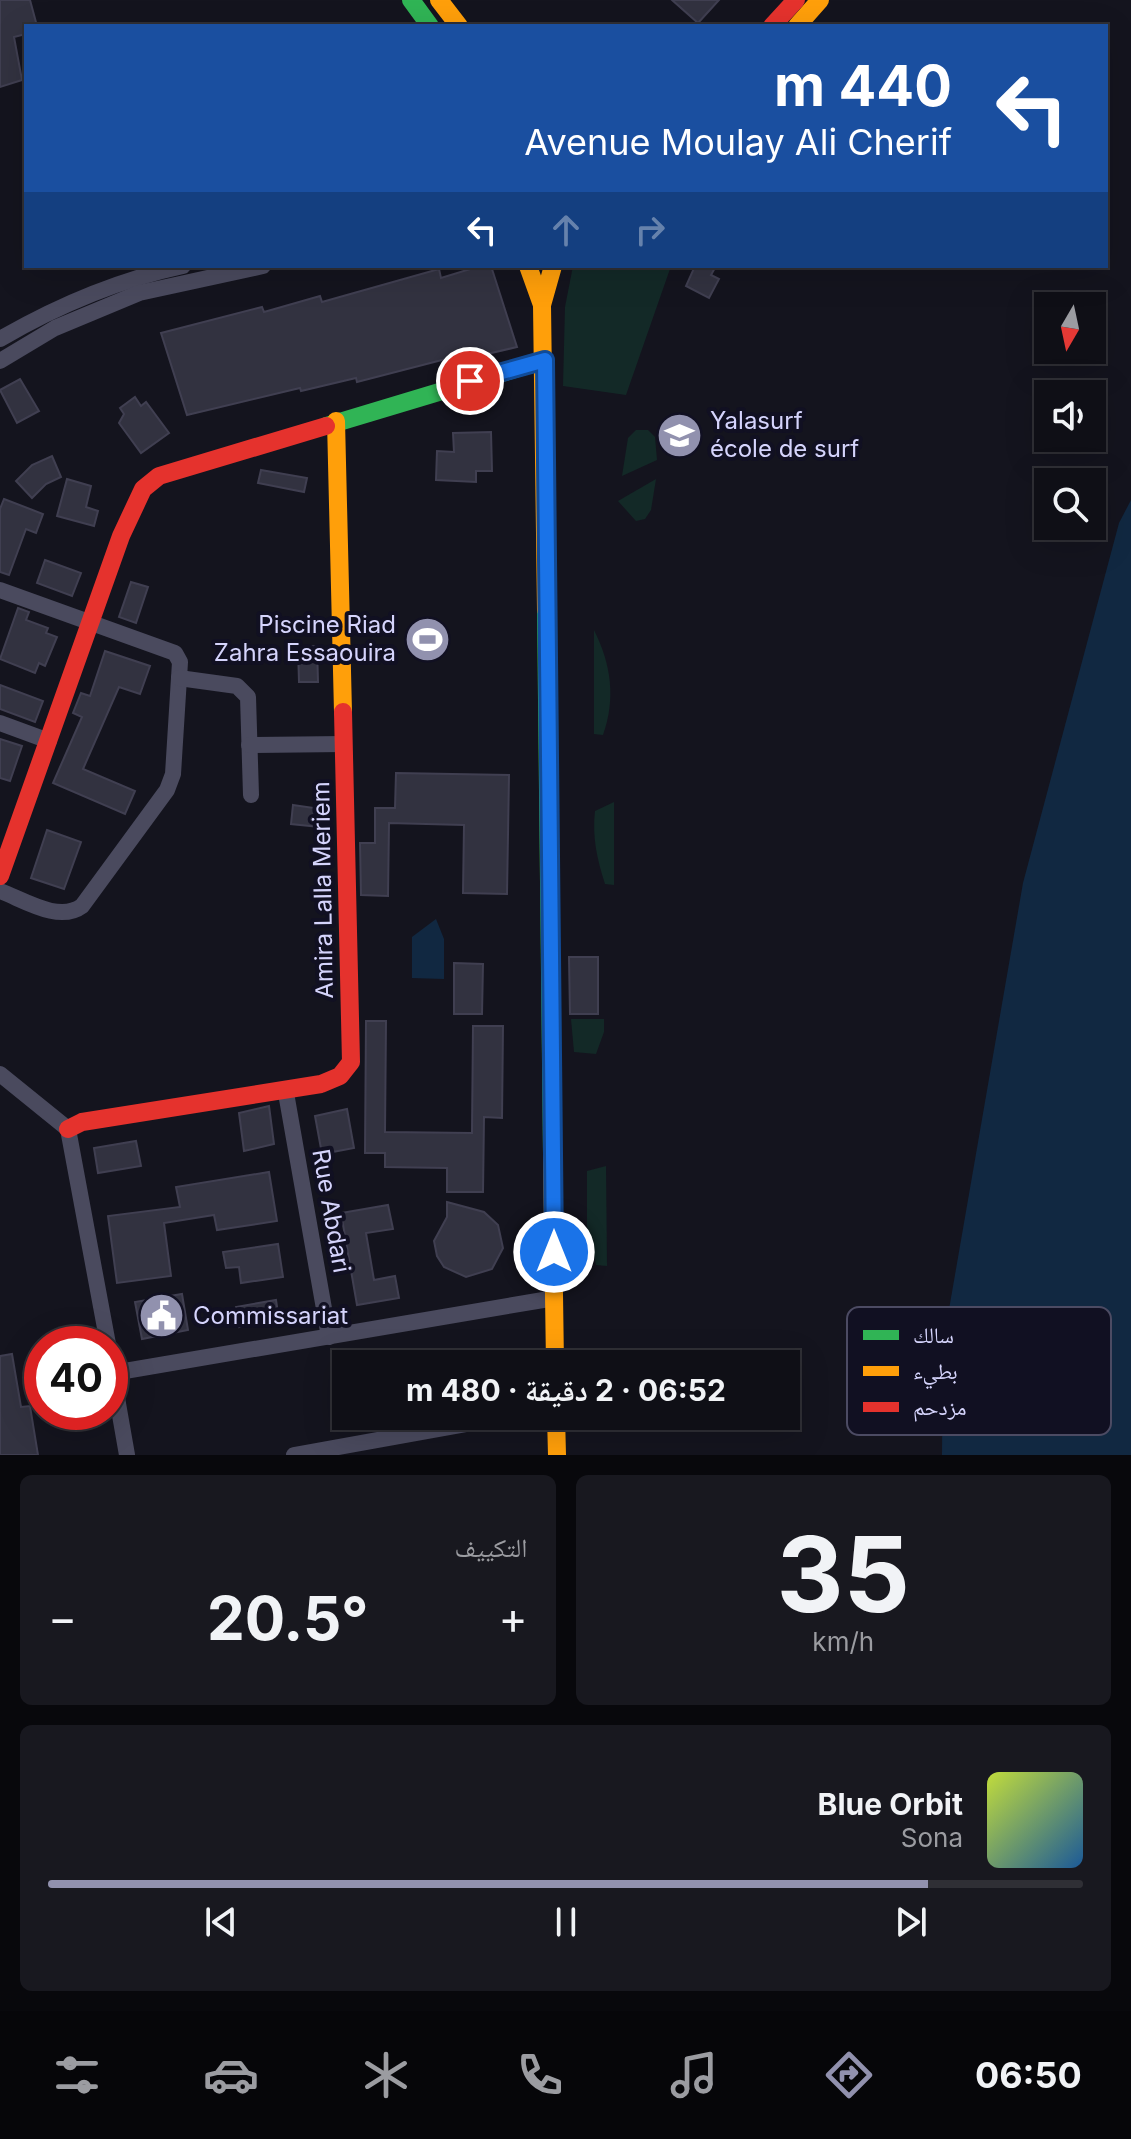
<!DOCTYPE html>
<html lang="ar">
<head>
<meta charset="utf-8">
<style>
  :root { --surface:#0f0f16; --page:#18181f; --text:#f1f3f6; --muted:#9b9ca1; --line:#2f2f35; --accent:#9191ae }
  body { margin:0; font-family:Inter,"Noto Naskh Arabic",sans-serif; background:var(--page); color:var(--text); direction:rtl; height:100vh; display:flex; flex-direction:column; font-size:30px; white-space:nowrap }
  * { box-sizing:border-box; margin:0 }
  p { font-size:26px; color:var(--muted) }
  .icon { flex:none; width:44px; height:44px; fill:none; stroke:currentColor; stroke-width:2; stroke-linecap:round; stroke-linejoin:round }
  .map { position:relative; height:1455px; overflow:hidden; direction:ltr }
  .side { display:flex; flex-direction:column; gap:20px; padding:20px; background:#08080c; flex:1 }
  .side>* { flex:none }
  .guide { position:absolute; left:24px; top:24px; width:1084px; height:244px; border-radius:0px; box-shadow:0 8px 32px #0002,0 0 0 2px var(--line); direction:rtl; background:#1a4fa0; color:#fff; overflow:hidden }
  .needle { width:52px; rotate:189deg }
  .tools { position:absolute; left:1034px; top:292px; display:grid; gap:16px }
  .tools a { display:grid; place-items:center; width:72px; height:72px; border-radius:0px; background:var(--surface); box-shadow:0 8px 32px #0002,0 0 0 2px var(--line); font-size:40px }
  .speed { position:absolute; left:24px; top:1326px; display:flex; gap:16px; font-size:40px; font-weight:700; text-align:center }
  .speed>* { display:grid; place-content:center; width:104px; height:104px; border-radius:50%; background:var(--surface); box-shadow:0 8px 32px #0002,0 0 0 2px var(--line); line-height:1 }
  .speed .limit { border:12px solid #d22; background:#fff; color:#111 }
  .pin { position:absolute; display:grid; place-items:center; width:68px; height:68px; color:#fff; margin:-34px; border:4px solid #fff; border-radius:50%; box-shadow:0 2px 8px #0007 }
  .me { position:absolute; width:88px; margin:-44px; rotate:0deg; stroke-linejoin:round; filter:drop-shadow(0 0 6px #0008) }
  .turn { display:flex; align-items:center; gap:28px; height:168px; padding:0 24px; font-size:36px }
  .turn .icon { width:104px; height:104px; stroke-width:2.5 }
  .turn b { display:block; font-size:56px; line-height:68px }
  .lanes { display:flex; align-items:center; height:76px; padding:0 24px; background:#0003; justify-content:center; gap:40px; direction:ltr }
  .lanes .off { opacity:.35 }
  .big { font-size:60px; font-weight:700; line-height:1.1 }
  .side .tile { flex:1; display:flex; flex-direction:column; justify-content:center; gap:12px; min-width:0; padding:0 28px; border-radius:12px; background:var(--page) }
  .side .dial { align-items:center; gap:0 }
  .dial b { font-size:104px; line-height:1 }
  .song { display:flex; align-items:center; gap:24px }
  .cover { width:96px; height:96px; border-radius:12px; background:linear-gradient(135deg,hsl(70 70% 55%),hsl(210 70% 35%)) }
  .played { height:8px; border-radius:4px; background:linear-gradient(90deg,var(--accent) 85%,var(--line) 85%) }
  .keys { display:flex; justify-content:space-around; direction:ltr }
  .heat { display:flex; justify-content:space-between; align-items:center; font-size:44px; direction:ltr }
  .side .tiles { flex:1; display:grid; gap:20px; grid-template-columns:1fr 1fr }
  .tile:last-child { grid-column:span 2 }
  .trip { position:absolute; left:332px; top:1350px; width:468px; height:80px; border-radius:0px; background:var(--surface); box-shadow:0 8px 32px #0002,0 0 0 2px var(--line); font-weight:700; line-height:80px; text-align:center; direction:rtl }
  .tabs { display:flex; height:128px; justify-content:space-around; align-items:center; background:#060609; color:var(--muted) }
  .tabs .icon { width:56px; height:56px }
  .tabs .selected { color:var(--accent) }
  .tabs b { font-size:36px; color:var(--text) }
  .map>svg:first-child { display:block }
  .green { fill:#132927 }
  .water { fill:#112841 }
  .building { fill:#323240; stroke:#403f51; stroke-width:2 }
  .lines { fill:none; stroke-linecap:round; stroke-linejoin:round }
  .street { stroke:#4a4a5e; stroke-width:16 }
  .fast { stroke:#30b455; stroke-width:18 }
  .slow { stroke:#ff9f0a; stroke-width:18 }
  .jam { stroke:#e5322d; stroke-width:18 }
  .route-casing { stroke:#114b97; stroke-width:20 }
  .route { stroke:#1a73e8; stroke-width:14 }
  .labels { text-anchor:middle; stroke-width:8; stroke-linejoin:round; paint-order:stroke }
  .poi-label { font-size:24px; fill:#d5d4fc; stroke:#111022; text-anchor:start }
  .street-label { font-size:24px; fill:#d5d4fc; stroke:#111022 }
  .key { fill:#111022; stroke:#4c4b63; stroke-width:2 }
  .key-label { font-size:22px; fill:#d5d4fc }
</style>
</head>
<body>
<div class="map">
<svg width="1131" height="1455" viewBox="0 0 1131 1455">
  <rect width="100%" height="100%" fill="#14141e"/>
  <g class="green">
    <polygon points="573,266 671,266 626,395 563,386 565,307"/>
    <polygon points="636,430 648,430 655,437 657,460 622,476 628,438"/>
    <polygon points="656,479 651,510 645,519 636,521 618,501"/>
    <path d="M594,630C611,664 616,698 603,735L594,734Z"/>
    <path d="M614,802V885L605,884C597,859 592,837 595,811Z"/>
    <polygon points="571,1019 604,1019 604,1032 596,1054 574,1052"/>
    <polygon points="606,1166 607,1266 596,1265 587,1226 587,1171"/>
  </g>
  <g class="water">
    <polygon points="1131,500 1131,1455 942,1455 943,1344 1023,883 1119,523"/>
    <polygon points="436,919 444,939 444,979 412,978 412,937"/>
  </g>
  <g class="building">
    <polygon points="0,0 30,0 37,26 26,26 26,34 14,37 22,80 0,87"/>
    <polygon points="672,0 719,0 698,23"/>
    <polygon points="480,266 491,266 517,347 470,358 469,353 357,382 356,378 301,391 300,388 187,415 161,333 262,307 264,312 320,296 322,302 439,269 441,278"/>
    <polygon points="695,266 716,266 711,275 719,279 709,298 686,286"/>
    <polygon points="20,379 39,411 17,423 0,390"/>
    <polygon points="135,397 141,406 146,402 169,433 141,453 119,423 124,414 120,408"/>
    <polygon points="491,432 492,471 476,471 476,482 436,480 437,451 454,452 453,433"/>
    <polygon points="52,456 61,477 46,484 32,498 16,481 32,465"/>
    <polygon points="261,470 307,478 304,492 258,483"/>
    <polygon points="67,479 91,486 86,507 98,511 94,526 57,516"/>
    <polygon points="4,499 43,514 36,533 26,529 9,575 0,572 0,509"/>
    <polygon points="45,560 81,573 72,596 37,583"/>
    <polygon points="131,582 148,587 136,623 119,617"/>
    <polygon points="18,608 29,612 26,620 48,628 46,633 57,637 45,666 39,663 35,673 0,659"/>
    <polygon points="317,646 318,682 299,682 298,647"/>
    <polygon points="105,651 150,666 140,694 119,687 83,769 135,791 125,814 53,783 82,717 73,713 81,693 90,696"/>
    <polygon points="0,685 43,701 35,722 0,709"/>
    <polygon points="0,739 22,746 10,781 0,778"/>
    <polygon points="396,773 509,775 507,894 463,893 464,825 389,823 388,896 361,895 360,843 375,843 375,808 395,808"/>
    <polygon points="293,805 321,809 319,827 291,824"/>
    <polygon points="47,830 81,842 64,889 31,878"/>
    <polygon points="569,957 598,957 598,1014 570,1014"/>
    <polygon points="454,963 483,964 482,1014 454,1014"/>
    <polygon points="366,1021 386,1021 385,1132 472,1133 473,1026 503,1026 502,1118 484,1117 483,1192 447,1192 447,1168 385,1167 385,1153 365,1153"/>
    <polygon points="269,1106 274,1144 244,1151 239,1113"/>
    <polygon points="347,1109 354,1148 322,1154 315,1116"/>
    <polygon points="136,1141 141,1166 98,1173 94,1148"/>
    <polygon points="269,1172 277,1221 217,1230 214,1215 164,1223 171,1276 117,1283 108,1216 180,1207 176,1187"/>
    <polygon points="447,1202 484,1212 498,1225 503,1248 492,1269 466,1277 444,1267 437,1256 434,1241 447,1217"/>
    <polygon points="388,1205 393,1229 366,1233 374,1280 395,1276 399,1298 357,1305 341,1213"/>
    <polygon points="278,1244 283,1277 241,1283 239,1267 226,1268 223,1252"/>
    <polygon points="182,1294 188,1330 142,1339 135,1302"/>
    <polygon points="276,1300 279,1320 239,1327 236,1307"/>
    <polygon points="12,1354 21,1407 30,1406 38,1455 0,1455 0,1356"/>
  </g>
  <g class="lines">
    <g class="street">
      <path d="M0,339C57,306 118,280 183,266"/>
      <polyline points="0,361 55,328 139,293 263,266"/>
      <path d="M0,590L175,653L180,662L173,774L167,790L82,906C59,923 24,900 0,891"/>
      <polyline points="179,678 237,686 248,697 251,795"/>
      <polyline points="0,723 49,741"/>
      <polyline points="249,745 344,744"/>
      <polyline points="0,1074 68,1129 108,1344"/>
      <polyline points="286,1093 329,1337"/>
      <polyline points="110,1358 127,1455"/>
      <polyline points="113,1373 555,1298"/>
      <polyline points="294,1455 510,1416"/>
    </g>
    <g class="fast">
      <polyline points="411,0 430,26"/>
      <polyline points="326,426 545,360"/>
      <polyline points="546,610 552,1155"/>
    </g>
    <g class="slow">
      <polyline points="439,0 459,26"/>
      <polyline points="797,26 820,0"/>
      <polyline points="528,266 542,305"/>
      <polyline points="336,421 343,712"/>
      <polyline points="546,610 542,305 553,266"/>
      <polyline points="552,1155 555,1364"/>
      <polyline points="556,1416 557,1455"/>
    </g>
    <g class="jam">
      <polyline points="772,26 796,0"/>
      <polyline points="0,876 121,536 143,489 159,476 326,426"/>
      <polyline points="68,1129 82,1122 321,1084 340,1076 351,1062 343,712"/>
    </g>
  </g>
  <g class="lines">
    <defs>
      <polyline id="route" points="470,381 545,360 554,1252"/>
    </defs>
    <use href="#route" class="route-casing"/>
    <use href="#route" class="route"/>
  </g>
  <defs>
    <symbol id="school-disc" viewBox="-11 -11 22 22"><circle r="9.5" fill="#9191ae" stroke="#111022"/><path d="M0-5L7-2L0 1L-7-2ZM-4 1L0 2.5L4 1V4Q0 6-4 4Z" fill="#fff"/></symbol>
    <symbol id="stadium-disc" viewBox="-11 -11 22 22"><circle r="9.5" fill="#9191ae" stroke="#111022"/><path d="M0-5a6.5 5 0 1 0 0 10a6.5 5 0 1 0 0-10ZM-3.5-1.8h7v3.6h-7Z" fill="#fff"/></symbol>
    <symbol id="civic-disc" viewBox="-11 -11 22 22"><circle r="9.5" fill="#9191ae" stroke="#111022"/><path d="M-.6-6.5H3V-4.5H.6V-3L4-1V1h2V6H-6V1h2V-1L-.6-3ZM-1.2 2.5V6h2.4V2.5Z" fill="#fff"/></symbol>
  </defs>
  <g fill-rule="evenodd">
    <use href="#school-disc" x="654" y="410" width="51" height="51"/>
    <use href="#stadium-disc" x="402" y="614" width="51" height="51"/>
    <use href="#civic-disc" x="136" y="1290" width="51" height="51"/>
  </g>
  <g class="labels">
    <g class="poi-label">
      <text x="710" y="429">Yalasurf<tspan x="710" dy="28">école de surf</tspan></text>
      <text x="396" y="633" text-anchor="end">Piscine Riad<tspan x="396" dy="28">Zahra Essaouira</tspan></text>
      <text x="193" y="1324">Commissariat</text>
    </g>
    <g class="street-label">
      <text transform="translate(323 890) rotate(-91)" y="8">Amira Lalla Meriem</text>
      <text transform="translate(331 1211) rotate(80)" y="8">Rue Abdari</text>
    </g>
  </g>
  <rect x="847" y="1307" width="264" height="128" rx="12" class="key"/>
  <rect x="863" y="1330" width="36" height="10" fill="#30b455"/>
  <rect x="863" y="1366" width="36" height="10" fill="#ff9f0a"/>
  <rect x="863" y="1402" width="36" height="10" fill="#e5322d"/>
  <g class="key-label">
    <text x="913" y="1343">سالك</text>
    <text x="913" y="1379">بطيء</text>
    <text x="913" y="1415">مزدحم</text>
  </g>
</svg>
<div class="tools">
<a><svg class="needle" viewBox="-14 -14 28 28"><path d="M0-13l5 13h-10z" fill="#e53935"/><path d="M0 13l5-13h-10z" fill="#9b9ca1"/></svg></a>
<a><svg class="icon" aria-label="sound" viewBox="0 0 24 24"><path d="M4 9h4l5-4v14l-5-4H4zM17 9q2 3 0 6"/></svg></a>
<a><svg class="icon" aria-label="search" viewBox="0 0 24 24"><circle cx="10" cy="10" r="6"/><path d="M15 15l6 6"/></svg></a>
</div>
<div class="speed"><div class="limit">40</div></div>
<div class="pin" style="left:470px;top:381px;background:#d93025"><svg class="icon" aria-label="arrive" viewBox="0 0 24 24"><path d="M6 21V4h12l-3 4 3 4H6"/></svg></div>
<svg class="me" style="left:554px;top:1252px" viewBox="-20 -20 40 40"><circle r="17" fill="#1a73e8" stroke="#fff" stroke-width="3"/><path d="M0-11L8 9 0 5-8 9z" fill="#fff"/></svg>
<div class="trip">06:52 · 2 دقيقة · 480 m</div>
<div class="guide">
<div class="turn"><svg class="icon" aria-label="left" viewBox="0 0 24 24"><path d="M17 20v-9H6M10 6l-5 5 5 5"/></svg><div><b>440 m</b>Avenue Moulay Ali Cherif</div></div>
<div class="lanes"><svg class="icon" aria-label="left" viewBox="0 0 24 24"><path d="M17 20v-9H6M10 6l-5 5 5 5"/></svg><svg class="icon off" aria-label="ahead" viewBox="0 0 24 24"><path d="M12 20V5M6 11l6-6 6 6"/></svg><svg class="icon off" aria-label="right" viewBox="0 0 24 24"><path d="M7 20v-9h11M14 6l5 5-5 5"/></svg></div>
</div>
</div>
<section class="side">
<div class="tiles">
<div class="tile dial"><b>35</b><p>km/h</p></div>
<div class="tile"><p>التكييف</p>
<div class="heat"><a>−</a><b class="big">20.5°</b><a>+</a></div>
</div>
<div class="tile">
<div class="song"><i class="cover"></i><div><b>Blue Orbit</b><p>Sona</p></div></div>
<div class="played"></div>
<div class="keys"><svg class="icon" aria-label="previous" viewBox="0 0 24 24"><path d="M18 5L8 12l10 7zM5 5v14"/></svg><svg class="icon" aria-label="pause" viewBox="0 0 24 24"><path d="M8 5v14M16 5v14"/></svg><svg class="icon" aria-label="next" viewBox="0 0 24 24"><path d="M6 5l10 7-10 7zM19 5v14"/></svg></div>
</div>
</div>
</section>
<nav class="tabs">
<b>06:50</b>
<svg class="icon selected" aria-label="directions" viewBox="0 0 24 24"><path d="M12 3l9 9-9 9-9-9zM9 14v-3h6M13 9l2 2-2 2"/></svg>
<svg class="icon" aria-label="music" viewBox="0 0 24 24"><path d="M9 18V5l10-2v13"/><circle cx="6" cy="18" r="3"/><circle cx="16" cy="16" r="3"/></svg>
<svg class="icon" aria-label="phone" viewBox="0 0 24 24"><path d="M5 4h4l2 5-3 2q2 4 5 5l2-3 5 2v4C11 20 4 13 5 4z"/></svg>
<svg class="icon" aria-label="climate" viewBox="0 0 24 24"><path d="M12 3v18M4 7l16 10M4 17L20 7"/></svg>
<svg class="icon" aria-label="car" viewBox="0 0 24 24"><path d="M5 17H2v-5l4-1 3-4h7l3 4 3 1v5h-3M9 17h6M6 11h13"/><circle cx="7" cy="17" r="2"/><circle cx="17" cy="17" r="2"/></svg>
<svg class="icon" aria-label="filters" viewBox="0 0 24 24"><path d="M4 7h16M4 17h16"/><circle cx="9" cy="7" r="2"/><circle cx="15" cy="17" r="2"/></svg>
</nav>
</body>
</html>
